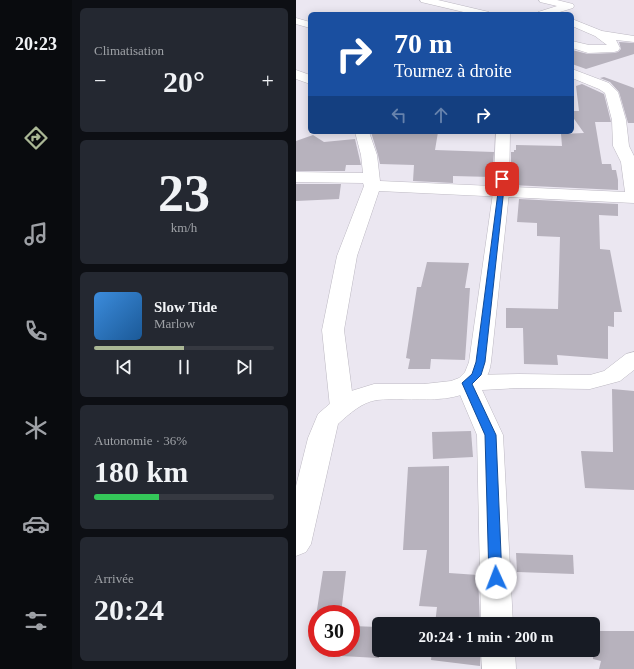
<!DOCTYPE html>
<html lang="fr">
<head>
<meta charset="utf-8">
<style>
  :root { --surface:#171b24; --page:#242831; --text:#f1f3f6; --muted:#9ea1a6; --line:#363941; --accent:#aab795 }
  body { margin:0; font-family:Georgia,serif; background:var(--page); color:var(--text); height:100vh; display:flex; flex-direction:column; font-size:15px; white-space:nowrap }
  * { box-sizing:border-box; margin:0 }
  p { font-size:13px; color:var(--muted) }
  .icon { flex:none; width:22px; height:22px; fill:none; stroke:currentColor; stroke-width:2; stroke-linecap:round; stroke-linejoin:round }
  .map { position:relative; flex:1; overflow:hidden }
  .panel { display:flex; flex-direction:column; gap:8px; padding:8px; background:#0d0f14; width:224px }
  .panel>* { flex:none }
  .top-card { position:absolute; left:12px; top:12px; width:266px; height:122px; border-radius:6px; box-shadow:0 2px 10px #0003; background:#1a4fa0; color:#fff; overflow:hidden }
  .speed { position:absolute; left:12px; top:605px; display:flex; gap:8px; font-size:20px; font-weight:700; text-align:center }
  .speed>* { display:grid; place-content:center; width:52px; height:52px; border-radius:50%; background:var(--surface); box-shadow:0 2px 10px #0003; line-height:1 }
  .speed .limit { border:6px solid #d22; background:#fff; color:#111 }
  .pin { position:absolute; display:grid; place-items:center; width:34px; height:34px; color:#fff; margin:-17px; border-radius:8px; box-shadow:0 2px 6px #0006 }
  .me { position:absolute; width:44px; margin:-22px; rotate:358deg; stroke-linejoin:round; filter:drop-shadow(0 0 3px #0008) }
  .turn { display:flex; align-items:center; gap:14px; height:84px; padding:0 20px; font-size:18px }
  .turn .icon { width:52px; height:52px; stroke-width:2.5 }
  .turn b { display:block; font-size:28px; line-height:34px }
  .lanes { display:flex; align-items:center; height:38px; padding:0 20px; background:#0003; justify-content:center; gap:20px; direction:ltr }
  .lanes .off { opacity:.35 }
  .big { font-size:30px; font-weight:600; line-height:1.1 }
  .panel .card { flex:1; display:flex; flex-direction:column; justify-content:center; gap:6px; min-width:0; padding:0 14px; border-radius:6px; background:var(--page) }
  .panel .dial { align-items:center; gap:0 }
  .dial b { font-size:52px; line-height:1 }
  .song { display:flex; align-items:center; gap:12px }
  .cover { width:48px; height:48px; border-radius:6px; background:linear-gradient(135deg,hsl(210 70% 55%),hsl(210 70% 35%)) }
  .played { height:4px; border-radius:2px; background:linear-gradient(90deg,var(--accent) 50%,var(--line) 50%) }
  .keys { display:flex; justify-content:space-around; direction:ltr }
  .heat { display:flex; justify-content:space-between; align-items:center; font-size:22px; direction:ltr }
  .charge { height:6px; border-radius:3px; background:linear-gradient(90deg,#34c759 36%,var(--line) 0) }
  .trip { position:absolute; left:76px; top:617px; width:228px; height:40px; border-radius:6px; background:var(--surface); box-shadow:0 2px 10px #0003; font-weight:600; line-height:40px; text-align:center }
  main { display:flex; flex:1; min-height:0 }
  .tab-bar { display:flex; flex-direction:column; width:72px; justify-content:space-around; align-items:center; background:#090b0e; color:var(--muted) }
  .tab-bar .icon { width:28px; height:28px }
  .tab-bar .on { color:var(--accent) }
  .tab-bar b { font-size:18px; color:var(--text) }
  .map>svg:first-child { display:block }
  .building { fill:#b7b2bd }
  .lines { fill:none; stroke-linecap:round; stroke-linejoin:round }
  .minor-casing { stroke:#bcb8c2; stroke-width:1 }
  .tertiary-casing { stroke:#bcb8c2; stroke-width:1 }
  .minor { fill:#fff; fill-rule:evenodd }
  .tertiary { fill:#fff; fill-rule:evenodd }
  .route { fill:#1a73e8; stroke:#114b97 }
</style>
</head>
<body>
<main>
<nav class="tab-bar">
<b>20:23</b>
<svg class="icon on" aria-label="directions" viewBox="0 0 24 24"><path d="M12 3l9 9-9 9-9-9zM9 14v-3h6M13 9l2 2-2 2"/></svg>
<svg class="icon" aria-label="music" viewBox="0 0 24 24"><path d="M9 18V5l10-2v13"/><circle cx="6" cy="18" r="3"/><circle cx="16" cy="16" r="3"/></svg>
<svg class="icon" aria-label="phone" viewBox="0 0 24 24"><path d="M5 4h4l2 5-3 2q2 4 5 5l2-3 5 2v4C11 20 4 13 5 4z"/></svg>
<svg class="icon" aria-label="climate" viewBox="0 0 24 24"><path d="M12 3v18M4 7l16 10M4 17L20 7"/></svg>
<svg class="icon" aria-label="car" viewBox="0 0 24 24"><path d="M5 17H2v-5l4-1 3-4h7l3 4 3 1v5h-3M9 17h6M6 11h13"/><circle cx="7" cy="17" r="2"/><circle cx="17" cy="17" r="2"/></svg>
<svg class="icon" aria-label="filters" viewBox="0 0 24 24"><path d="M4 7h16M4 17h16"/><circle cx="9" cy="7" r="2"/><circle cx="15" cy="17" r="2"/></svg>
</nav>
<section class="panel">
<div class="card"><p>Climatisation</p>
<div class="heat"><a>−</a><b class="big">20°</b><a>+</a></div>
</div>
<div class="card dial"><b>23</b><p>km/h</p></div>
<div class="card">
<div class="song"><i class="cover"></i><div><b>Slow Tide</b><p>Marlow</p></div></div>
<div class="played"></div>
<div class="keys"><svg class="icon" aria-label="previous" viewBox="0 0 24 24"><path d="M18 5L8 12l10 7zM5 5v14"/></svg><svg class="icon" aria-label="pause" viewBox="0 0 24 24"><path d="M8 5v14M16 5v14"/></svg><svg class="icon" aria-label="next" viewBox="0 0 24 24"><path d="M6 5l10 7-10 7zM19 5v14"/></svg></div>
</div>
<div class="card"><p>Autonomie · 36%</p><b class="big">180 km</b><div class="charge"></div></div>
<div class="card"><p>Arrivée</p><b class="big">20:24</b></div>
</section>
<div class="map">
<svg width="338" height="669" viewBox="0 0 338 669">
  <rect width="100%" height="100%" fill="#ebe7f1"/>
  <g class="building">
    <polygon points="323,42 338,43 338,54 290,69 276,64 276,50 292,54 318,53 322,52 325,49"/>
    <polygon points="308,77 338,88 338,123 332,123 323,92 314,82 304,78"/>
    <polygon points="286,84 308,94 315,122 299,122 306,164 315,164 316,170 320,170 322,180 322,190 215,185 215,152 218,152 218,150 220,150 220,145 266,146 265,134 288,133 276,116 276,111 283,111 280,86"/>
    <polygon points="75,132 142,132 139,150 198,152 196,177 157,176 157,183 117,181 118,165 84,164 82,155"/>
    <polygon points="17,135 28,142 59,139 65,165 50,165 49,171 0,171 0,141"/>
    <polygon points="0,184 45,184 43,199 0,201"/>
    <polygon points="223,199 322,204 322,216 303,215 304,249 314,250 326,312 318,312 318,327 312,326 312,359 261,355 262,365 228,364 227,328 210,328 210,308 262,309 264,237 241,236 241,223 221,222"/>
    <polygon points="131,262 173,263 169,288 174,288 169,360 135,359 134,369 112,369 114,359 110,358 121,287 125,287"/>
    <polygon points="316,389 338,391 338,490 289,488 285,451 317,452"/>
    <polygon points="175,431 177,457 137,459 136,432"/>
    <polygon points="153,466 153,573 182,575 184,624 139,624 141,607 123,606 131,550 107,550 112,467"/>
    <polygon points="220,553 277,555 278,574 221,572"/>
    <polygon points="27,571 50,571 45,614 21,614 21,642 16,642"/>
    <polygon points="55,626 83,627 83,658 44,656 45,648 55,648"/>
    <polygon points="297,631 338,631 338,669 303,669 305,661 297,659"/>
    <polygon points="136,650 184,650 184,666 135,660"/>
  </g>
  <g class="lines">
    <defs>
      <g id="minor">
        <polygon points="124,0 142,0 193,12 194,14 176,14 125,2"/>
        <polygon points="243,0 261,0 277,4 278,6 277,8 257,14 241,14 242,12 261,6 244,2"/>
        <polygon points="276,19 306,31 338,36 338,42 320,40 324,48 322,51 318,52 292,53 276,48 276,41 293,45 311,45 299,36 276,26"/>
        <polygon points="276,69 313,83 322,92 330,120 333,146 338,156 338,203 83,191 61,256 48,330 58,407 55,413 46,415 37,413 34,407 26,330 41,256 68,186 67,183 0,182 0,172 67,173 65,155 59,132 73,132 81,155 84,181 329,192 325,162 317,146 316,120 309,93 303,89 276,78"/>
        <polygon points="0,70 14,75 14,84 0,79"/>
        <polygon points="338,352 338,370 324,381 294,389 223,388 186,390 207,435 217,624 185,624 181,435 159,383 163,378 171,375 223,374 294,375 308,371 330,354"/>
        <polygon points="185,650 219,650 220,669 186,669"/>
      </g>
      <g id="tertiary">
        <polygon points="0,18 14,22 14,28 0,24"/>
        <path d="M200,132H214L213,193L195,362C194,368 193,374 189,379C166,409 113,396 81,400C66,402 53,414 42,424L15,544L10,552L0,556V486L12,438L22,414L37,401L52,392L78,384H128L155,381L163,378L169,372L173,362L197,193Z"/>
      </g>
    </defs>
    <use href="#minor" class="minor-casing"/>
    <use href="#tertiary" class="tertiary-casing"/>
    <use href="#minor" class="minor"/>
    <use href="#tertiary" class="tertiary"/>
  </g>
  <polygon class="route" points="204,177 209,179 189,362 185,375 176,384 200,435 206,578 204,582 200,584 195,582 193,578 189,435 166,383 176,374 180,362"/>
</svg>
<div class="speed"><div class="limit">30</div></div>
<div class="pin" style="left:206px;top:179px;background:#d93025"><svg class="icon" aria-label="arrive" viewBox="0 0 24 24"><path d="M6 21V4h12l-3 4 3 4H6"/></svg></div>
<svg class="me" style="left:200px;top:578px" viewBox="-20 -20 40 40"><circle r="19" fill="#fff"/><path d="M0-13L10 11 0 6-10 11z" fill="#1a73e8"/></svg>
<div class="trip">20:24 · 1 min · 200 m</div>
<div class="top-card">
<div class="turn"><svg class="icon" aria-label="right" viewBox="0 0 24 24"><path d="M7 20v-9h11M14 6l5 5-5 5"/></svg><div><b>70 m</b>Tournez à droite</div></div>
<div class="lanes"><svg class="icon off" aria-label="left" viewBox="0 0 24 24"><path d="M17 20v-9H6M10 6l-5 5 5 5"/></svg><svg class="icon off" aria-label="ahead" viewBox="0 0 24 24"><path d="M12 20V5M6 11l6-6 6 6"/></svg><svg class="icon" aria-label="right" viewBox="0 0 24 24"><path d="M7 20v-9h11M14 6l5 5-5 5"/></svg></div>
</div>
</div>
</main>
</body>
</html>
